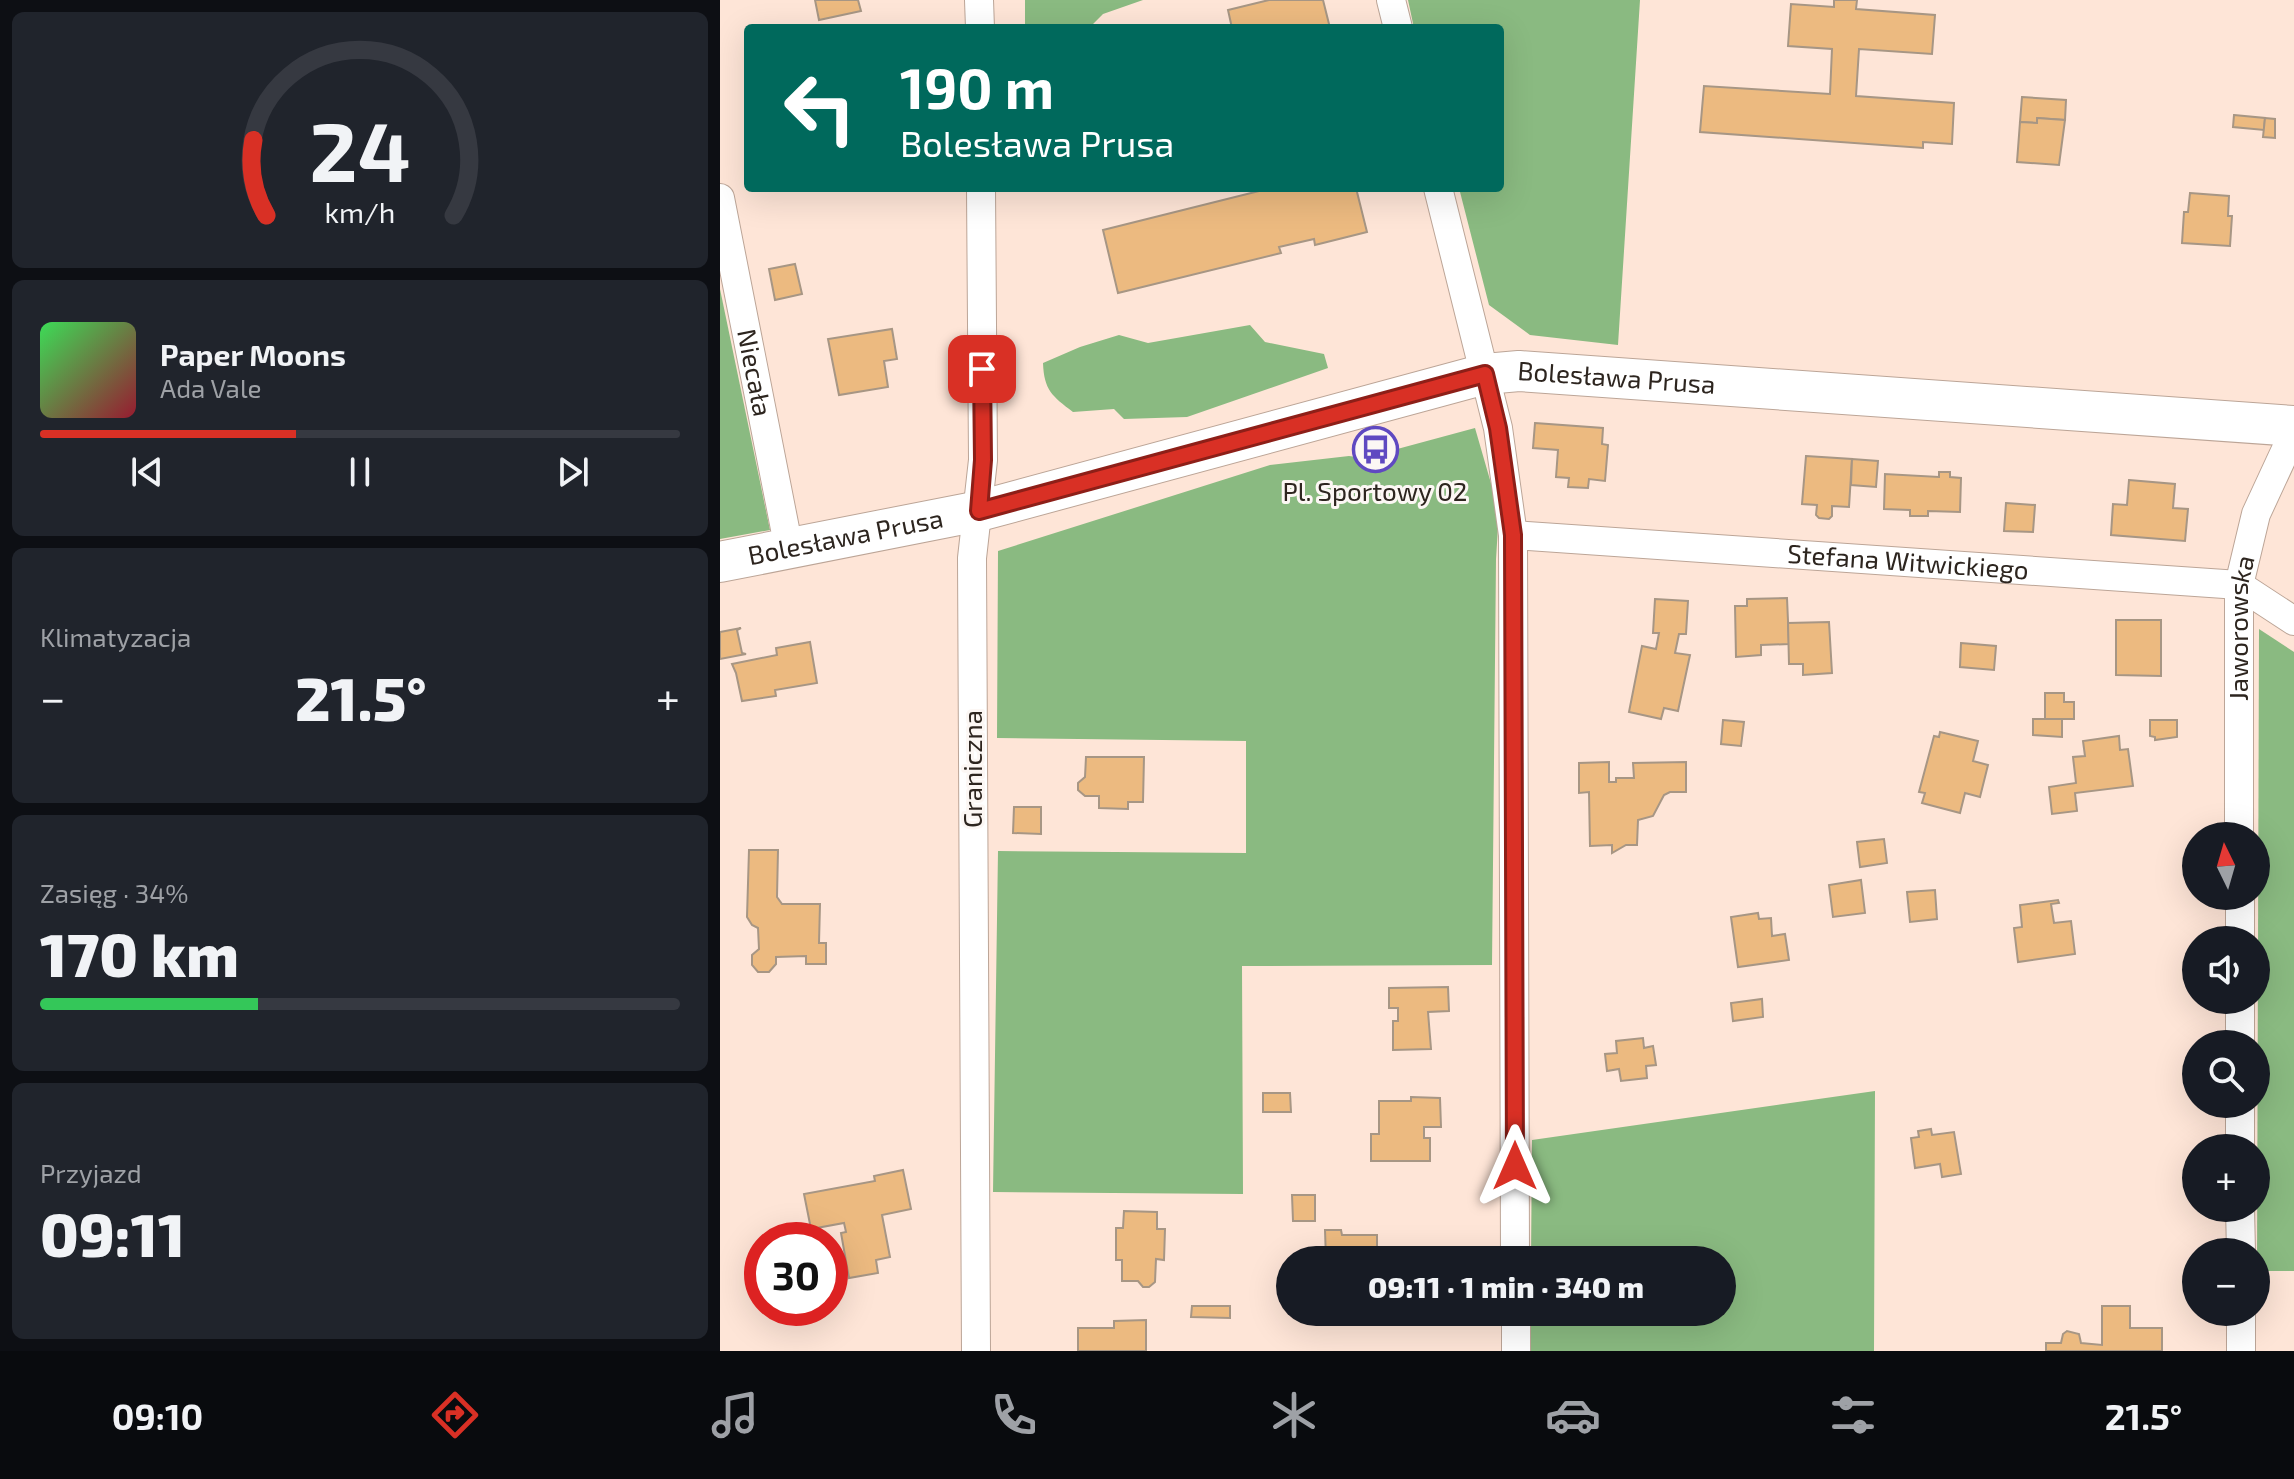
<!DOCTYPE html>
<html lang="pl">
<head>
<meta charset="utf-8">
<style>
  :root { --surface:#171b24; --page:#20242c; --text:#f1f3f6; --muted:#9ea1a6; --line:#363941; --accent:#d93025 }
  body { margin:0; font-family:"Exo 2",sans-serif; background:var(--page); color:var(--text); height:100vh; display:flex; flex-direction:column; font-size:30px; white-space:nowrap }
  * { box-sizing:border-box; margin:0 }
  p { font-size:26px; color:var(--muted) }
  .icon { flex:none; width:44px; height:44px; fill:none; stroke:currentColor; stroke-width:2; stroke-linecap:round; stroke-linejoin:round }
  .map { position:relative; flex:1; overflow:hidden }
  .drawer { display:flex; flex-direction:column; gap:12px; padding:12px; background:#0d0f14; width:720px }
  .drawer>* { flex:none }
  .banner { position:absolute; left:24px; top:24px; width:760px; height:168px; border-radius:8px; box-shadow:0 8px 32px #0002; background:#00695c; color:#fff; overflow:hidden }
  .needle { width:52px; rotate:355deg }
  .controls { position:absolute; left:1462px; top:822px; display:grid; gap:16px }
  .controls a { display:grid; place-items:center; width:88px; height:88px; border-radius:50%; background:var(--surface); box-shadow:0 8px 32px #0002; font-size:40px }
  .speed { position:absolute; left:24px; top:1222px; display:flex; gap:16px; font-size:40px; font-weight:700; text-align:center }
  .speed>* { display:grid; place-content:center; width:104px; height:104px; border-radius:50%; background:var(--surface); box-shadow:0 8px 32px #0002; line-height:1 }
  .speed .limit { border:12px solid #d22; background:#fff; color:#111 }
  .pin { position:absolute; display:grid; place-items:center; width:68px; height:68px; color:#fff; margin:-34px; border-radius:16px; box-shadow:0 4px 12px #0006 }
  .me { position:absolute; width:88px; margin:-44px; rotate:0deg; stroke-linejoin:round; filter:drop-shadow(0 0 6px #0008) }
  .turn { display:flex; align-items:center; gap:28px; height:168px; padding:0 24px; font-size:36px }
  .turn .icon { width:104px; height:104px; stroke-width:2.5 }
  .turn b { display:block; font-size:56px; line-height:68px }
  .big { font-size:60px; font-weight:800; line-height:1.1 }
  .drawer .widget { flex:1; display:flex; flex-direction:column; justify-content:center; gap:12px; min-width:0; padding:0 28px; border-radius:12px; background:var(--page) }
  .drawer .dial { align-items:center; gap:0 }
  .dial svg { height:208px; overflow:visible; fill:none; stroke:var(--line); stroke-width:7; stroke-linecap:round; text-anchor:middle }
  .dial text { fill:var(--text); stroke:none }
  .song { display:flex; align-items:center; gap:24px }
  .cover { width:96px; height:96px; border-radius:12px; background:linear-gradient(135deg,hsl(130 70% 55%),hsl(350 70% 35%)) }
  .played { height:8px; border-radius:4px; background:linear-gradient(90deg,var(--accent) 40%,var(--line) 40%) }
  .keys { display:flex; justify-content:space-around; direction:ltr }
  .heat { display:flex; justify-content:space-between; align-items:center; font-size:44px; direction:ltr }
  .charge { height:12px; border-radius:6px; background:linear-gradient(90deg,#34c759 34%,var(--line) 0) }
  .trip { position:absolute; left:556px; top:1246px; width:460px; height:80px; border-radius:40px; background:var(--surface); box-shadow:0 8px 32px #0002; font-weight:800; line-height:80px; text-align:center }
  .tab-bar { display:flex; height:128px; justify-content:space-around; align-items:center; background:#090b0e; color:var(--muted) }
  .tab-bar .icon { width:56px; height:56px }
  .tab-bar .current { color:var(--accent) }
  .tab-bar b { font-size:36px; color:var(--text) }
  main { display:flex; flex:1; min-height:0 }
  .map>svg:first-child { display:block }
  .forest { fill:#8aba81 }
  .building { fill:#ecba80; stroke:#a79684; stroke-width:2 }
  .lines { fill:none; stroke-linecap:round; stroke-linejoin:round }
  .street-casing { stroke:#bca597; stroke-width:30 }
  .secondary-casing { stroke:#bca597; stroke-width:42 }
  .street { stroke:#fff; stroke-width:28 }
  .secondary { stroke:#fff; stroke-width:40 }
  .route-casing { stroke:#8d1f18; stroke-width:20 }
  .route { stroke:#d93025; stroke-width:14 }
  .labels { text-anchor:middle; stroke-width:6; stroke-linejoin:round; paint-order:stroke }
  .street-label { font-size:26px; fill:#2d251f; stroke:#fcf7f4 }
  .poi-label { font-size:26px; fill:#2d251f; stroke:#fcf7f4 }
</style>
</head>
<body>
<main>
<section class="drawer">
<div class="widget dial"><svg viewBox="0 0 100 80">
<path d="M14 69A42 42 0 1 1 86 69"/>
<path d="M14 69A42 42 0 0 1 9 40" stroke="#d93025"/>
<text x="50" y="56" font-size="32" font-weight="700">24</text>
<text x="50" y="72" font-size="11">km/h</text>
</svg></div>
<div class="widget">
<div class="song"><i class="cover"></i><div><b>Paper Moons</b><p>Ada Vale</p></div></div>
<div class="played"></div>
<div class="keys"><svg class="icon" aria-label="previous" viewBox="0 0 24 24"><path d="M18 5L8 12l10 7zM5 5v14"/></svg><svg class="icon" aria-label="pause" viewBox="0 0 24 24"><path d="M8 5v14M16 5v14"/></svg><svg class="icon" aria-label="next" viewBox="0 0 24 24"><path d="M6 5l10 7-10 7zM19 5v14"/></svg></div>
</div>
<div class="widget"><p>Klimatyzacja</p>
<div class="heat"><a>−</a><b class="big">21.5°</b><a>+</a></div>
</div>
<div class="widget"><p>Zasięg · 34%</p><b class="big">170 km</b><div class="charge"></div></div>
<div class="widget"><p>Przyjazd</p><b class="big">09:11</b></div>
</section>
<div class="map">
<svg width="1574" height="1351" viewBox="0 0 1574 1351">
  <rect width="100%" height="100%" fill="#fee5d7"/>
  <g class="forest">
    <polygon points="305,0 423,0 383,14 369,28 305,28"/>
    <polygon points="688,0 920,0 898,345 810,335 769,305 739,188 780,188 780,28 694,28"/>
    <polygon points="0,289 50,530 0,539"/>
    <path d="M530,325L545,342L604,354L608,368L467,417L404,419L394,409L353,412C332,396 324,390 323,363L360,347L399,335L428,343Z"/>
    <polygon points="755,428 779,511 776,559 772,965 522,966 523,1194 273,1192 278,851 526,853 526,741 277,738 278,551 550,465 629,456 644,458"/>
    <polygon points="1539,629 1574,652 1574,1271 1537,1271"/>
    <polygon points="1155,1091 1154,1351 810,1351 811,1312 1002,1312 1002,1260 811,1260 812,1140"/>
  </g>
  <g class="building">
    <polygon points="95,0 138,0 141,11 99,20"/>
    <polygon points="549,0 603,0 610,28 512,28 508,10"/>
    <polygon points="1114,0 1137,0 1136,9 1215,15 1212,54 1139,49 1136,96 1234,103 1232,144 1203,142 1203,148 980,132 984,86 1110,94 1112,49 1068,46 1071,4 1114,7"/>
    <polygon points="1302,97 1346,100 1345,120 1317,118 1317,123 1300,122"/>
    <polygon points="1514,115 1545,118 1544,130 1513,127"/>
    <polygon points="1317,118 1345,120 1339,165 1297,162 1300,122 1317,123"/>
    <polygon points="1545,118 1555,119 1555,138 1543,137"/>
    <polygon points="551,188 636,188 647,232 595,245 594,239 559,247 561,253 398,293 383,230"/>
    <polygon points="1470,193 1509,196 1508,216 1512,216 1510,246 1462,243 1464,212 1468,212"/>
    <polygon points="75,264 82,294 55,300 49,269"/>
    <polygon points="172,329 177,359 164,361 168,387 119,395 108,339"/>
    <polygon points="815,423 883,428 882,444 888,445 885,481 869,479 868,488 848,487 849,478 836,477 838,450 813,448"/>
    <polygon points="1086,456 1132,459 1129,507 1112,506 1112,516 1109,519 1099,518 1096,515 1097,505 1082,504"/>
    <polygon points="1132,459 1158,461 1156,487 1131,485"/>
    <polygon points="1219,472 1230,472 1230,477 1241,478 1240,512 1208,511 1208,516 1190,516 1190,510 1164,509 1165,474 1219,477"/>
    <polygon points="1409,480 1455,484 1453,508 1468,509 1465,541 1391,535 1393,504 1407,505"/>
    <polygon points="1286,503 1315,505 1313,532 1284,531"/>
    <polygon points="1067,598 1069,644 1041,645 1041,655 1016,657 1015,606 1027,606 1027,599"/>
    <polygon points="935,599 968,601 966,634 959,634 955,653 970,655 958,711 944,708 941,719 909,712 922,646 936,649 939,633 933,633"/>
    <polygon points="1396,620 1441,620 1441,676 1396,675"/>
    <polygon points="1109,622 1112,673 1083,675 1083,664 1069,664 1068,623"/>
    <polygon points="21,628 17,630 22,653 26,654 0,659 0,632"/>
    <polygon points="90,642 97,683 55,690 56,696 22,701 16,673 12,664 57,655 56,648"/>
    <polygon points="1241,643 1276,646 1274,670 1240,667"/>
    <polygon points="1325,693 1344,693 1344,702 1354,702 1354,719 1325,719"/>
    <polygon points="1313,719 1342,719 1342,737 1313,735"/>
    <polygon points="1003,720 1024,722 1021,746 1001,744"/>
    <polygon points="1430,720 1457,720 1457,737 1435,740 1435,737 1430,736"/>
    <polygon points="1220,732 1258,741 1253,761 1268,765 1260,797 1245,793 1240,813 1202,803 1205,793 1199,792 1214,736 1219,737"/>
    <polygon points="1399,736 1400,750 1408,749 1413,786 1355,793 1357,811 1332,814 1329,787 1356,783 1353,757 1365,756 1363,741"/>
    <polygon points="366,757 424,757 423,802 408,802 408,809 379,808 379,796 365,796 358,790 358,783 365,777"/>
    <polygon points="889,762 889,782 896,782 896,778 914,778 913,763 966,762 966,792 950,792 944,795 933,816 918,820 917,845 906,845 892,853 892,845 870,846 869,792 859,793 859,763"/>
    <polygon points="294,807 321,807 321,834 293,833"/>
    <polygon points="1164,839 1167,863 1140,867 1137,842"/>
    <polygon points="29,850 58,850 57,897 62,904 100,904 99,943 106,943 106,964 86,964 86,956 56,957 56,964 49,972 38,972 32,965 32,955 39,949 38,928 32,925 27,917"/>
    <polygon points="1141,880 1145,913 1113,917 1109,885"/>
    <polygon points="1215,890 1217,919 1190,922 1187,892"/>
    <polygon points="1338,900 1339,903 1331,904 1334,923 1351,921 1355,954 1298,962 1294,928 1302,927 1300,905"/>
    <polygon points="1038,913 1039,919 1051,918 1052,936 1065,934 1069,960 1018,967 1011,917"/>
    <polygon points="728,987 729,1011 708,1012 711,1049 673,1050 673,1021 678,1021 678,1008 669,1008 669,988"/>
    <polygon points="1042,999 1043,1017 1013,1021 1011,1003"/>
    <polygon points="923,1038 924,1048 933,1046 936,1065 926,1066 927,1078 901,1081 899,1069 887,1071 885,1054 897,1053 896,1041"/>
    <polygon points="543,1093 570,1093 571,1112 543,1112"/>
    <polygon points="691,1097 720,1098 721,1127 704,1127 704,1138 710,1138 710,1161 651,1161 651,1134 659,1134 659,1101 691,1101"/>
    <polygon points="1211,1129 1212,1135 1234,1132 1241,1174 1222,1177 1220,1164 1195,1168 1191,1138 1199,1137 1198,1131"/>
    <polygon points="183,1170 191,1209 162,1215 170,1257 156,1260 158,1273 129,1278 121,1233 126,1232 124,1223 91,1229 84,1194 155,1181 154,1176"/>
    <polygon points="572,1195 595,1195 595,1221 573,1221"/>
    <polygon points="404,1211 437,1212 437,1229 445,1229 444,1260 436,1259 435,1282 429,1287 423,1287 418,1281 402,1281 402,1260 396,1260 396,1228 403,1228"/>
    <polygon points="605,1230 621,1230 622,1235 657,1235 657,1251 663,1251 663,1260 606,1260"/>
    <polygon points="472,1306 510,1306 510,1318 471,1317"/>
    <polygon points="1382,1306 1410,1306 1410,1328 1442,1328 1442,1351 1326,1351 1326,1343 1341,1343 1343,1334 1347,1331 1359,1334 1361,1343 1382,1345"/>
    <polygon points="426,1320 426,1351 358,1351 358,1328 394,1328 394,1321"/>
  </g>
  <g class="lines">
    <defs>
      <g id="street">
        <polyline points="259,0 260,28"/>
        <polyline points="671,0 678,28"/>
        <polyline points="718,188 778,428 793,535 795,1260"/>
        <path id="s1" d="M0,198L69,549"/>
        <path id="s2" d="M793,535L1519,585L1574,621"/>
        <path id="s3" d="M1519,836V585L1536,514L1574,432"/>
        <polyline points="1520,896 1520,940"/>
        <polyline points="1520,1000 1520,1044"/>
        <polyline points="1520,1104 1520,1148"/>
        <polyline points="1520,1208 1521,1252"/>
        <polyline points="796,1312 796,1351"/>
        <polyline points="1521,1312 1521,1351"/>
        <polyline points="256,1351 252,558 263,460 261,188"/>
      </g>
      <g id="secondary">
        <path id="s4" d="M0,562L259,511L765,374L799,371L1574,426"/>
      </g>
    </defs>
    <use href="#street" class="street-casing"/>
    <use href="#secondary" class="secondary-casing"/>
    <use href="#street" class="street"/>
    <use href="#secondary" class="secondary"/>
  </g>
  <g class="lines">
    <defs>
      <polyline id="route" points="262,369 263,460 259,511 765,374 778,428 793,535 795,1166"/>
    </defs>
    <use href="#route" class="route-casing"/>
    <use href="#route" class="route"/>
  </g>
  <defs>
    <symbol id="bus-ring" viewBox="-11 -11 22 22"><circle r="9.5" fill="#fcf7f4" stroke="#5f49c1" stroke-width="1.5"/><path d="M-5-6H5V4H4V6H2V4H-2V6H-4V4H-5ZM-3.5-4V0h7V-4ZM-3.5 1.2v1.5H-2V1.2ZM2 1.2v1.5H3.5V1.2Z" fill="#5f49c1"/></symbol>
  </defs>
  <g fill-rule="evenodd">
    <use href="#bus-ring" x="630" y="424" width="51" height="51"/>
  </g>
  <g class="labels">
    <g class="street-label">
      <text dy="9" stroke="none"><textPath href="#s1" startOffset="178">Niecała</textPath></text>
      <text dy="9" stroke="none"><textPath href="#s4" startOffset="920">Bolesława Prusa</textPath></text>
      <text dy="9" stroke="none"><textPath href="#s4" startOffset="128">Bolesława Prusa</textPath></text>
      <text dy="9" stroke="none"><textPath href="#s2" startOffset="396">Stefana Witwickiego</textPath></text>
      <text dy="9" stroke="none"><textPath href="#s3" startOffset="208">Jaworowska</textPath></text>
      <text transform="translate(253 769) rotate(-90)" y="9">Graniczna</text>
    </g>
    <g class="poi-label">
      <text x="655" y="501">Pl. Sportowy 02</text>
    </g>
  </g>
</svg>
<div class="controls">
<a><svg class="needle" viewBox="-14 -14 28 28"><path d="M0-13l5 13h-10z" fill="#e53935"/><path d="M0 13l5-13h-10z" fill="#9ea1a6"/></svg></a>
<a><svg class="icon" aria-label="sound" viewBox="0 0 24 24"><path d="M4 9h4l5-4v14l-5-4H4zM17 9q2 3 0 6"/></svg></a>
<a><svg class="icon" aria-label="search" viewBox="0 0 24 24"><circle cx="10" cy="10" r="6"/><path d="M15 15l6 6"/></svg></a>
<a>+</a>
<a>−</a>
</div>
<div class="speed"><div class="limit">30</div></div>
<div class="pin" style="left:262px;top:369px;background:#d93025"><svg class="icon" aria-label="arrive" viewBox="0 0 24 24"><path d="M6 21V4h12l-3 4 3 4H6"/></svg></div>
<svg class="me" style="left:795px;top:1166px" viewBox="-20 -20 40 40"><path d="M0-17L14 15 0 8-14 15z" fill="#d93025" stroke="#fff" stroke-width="4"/></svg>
<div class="trip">09:11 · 1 min · 340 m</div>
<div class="banner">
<div class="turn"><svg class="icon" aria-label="left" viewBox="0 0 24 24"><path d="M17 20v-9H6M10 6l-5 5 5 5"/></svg><div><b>190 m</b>Bolesława Prusa</div></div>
</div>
</div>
</main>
<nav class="tab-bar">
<b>09:10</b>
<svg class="icon current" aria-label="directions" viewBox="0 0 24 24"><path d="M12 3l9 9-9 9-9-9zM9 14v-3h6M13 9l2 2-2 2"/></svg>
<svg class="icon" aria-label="music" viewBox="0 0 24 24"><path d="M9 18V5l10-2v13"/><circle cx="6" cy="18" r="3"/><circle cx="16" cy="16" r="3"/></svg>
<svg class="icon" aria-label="phone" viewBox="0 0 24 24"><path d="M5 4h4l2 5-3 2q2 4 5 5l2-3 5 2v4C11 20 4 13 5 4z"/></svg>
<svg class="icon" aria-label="climate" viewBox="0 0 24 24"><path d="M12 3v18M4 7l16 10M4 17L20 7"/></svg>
<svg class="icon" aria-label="car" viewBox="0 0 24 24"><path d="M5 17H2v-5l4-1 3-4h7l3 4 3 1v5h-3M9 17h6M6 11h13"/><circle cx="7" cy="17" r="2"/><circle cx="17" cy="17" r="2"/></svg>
<svg class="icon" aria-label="filters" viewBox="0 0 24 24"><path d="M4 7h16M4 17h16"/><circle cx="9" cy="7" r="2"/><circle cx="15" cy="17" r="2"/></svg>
<b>21.5°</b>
</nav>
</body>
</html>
